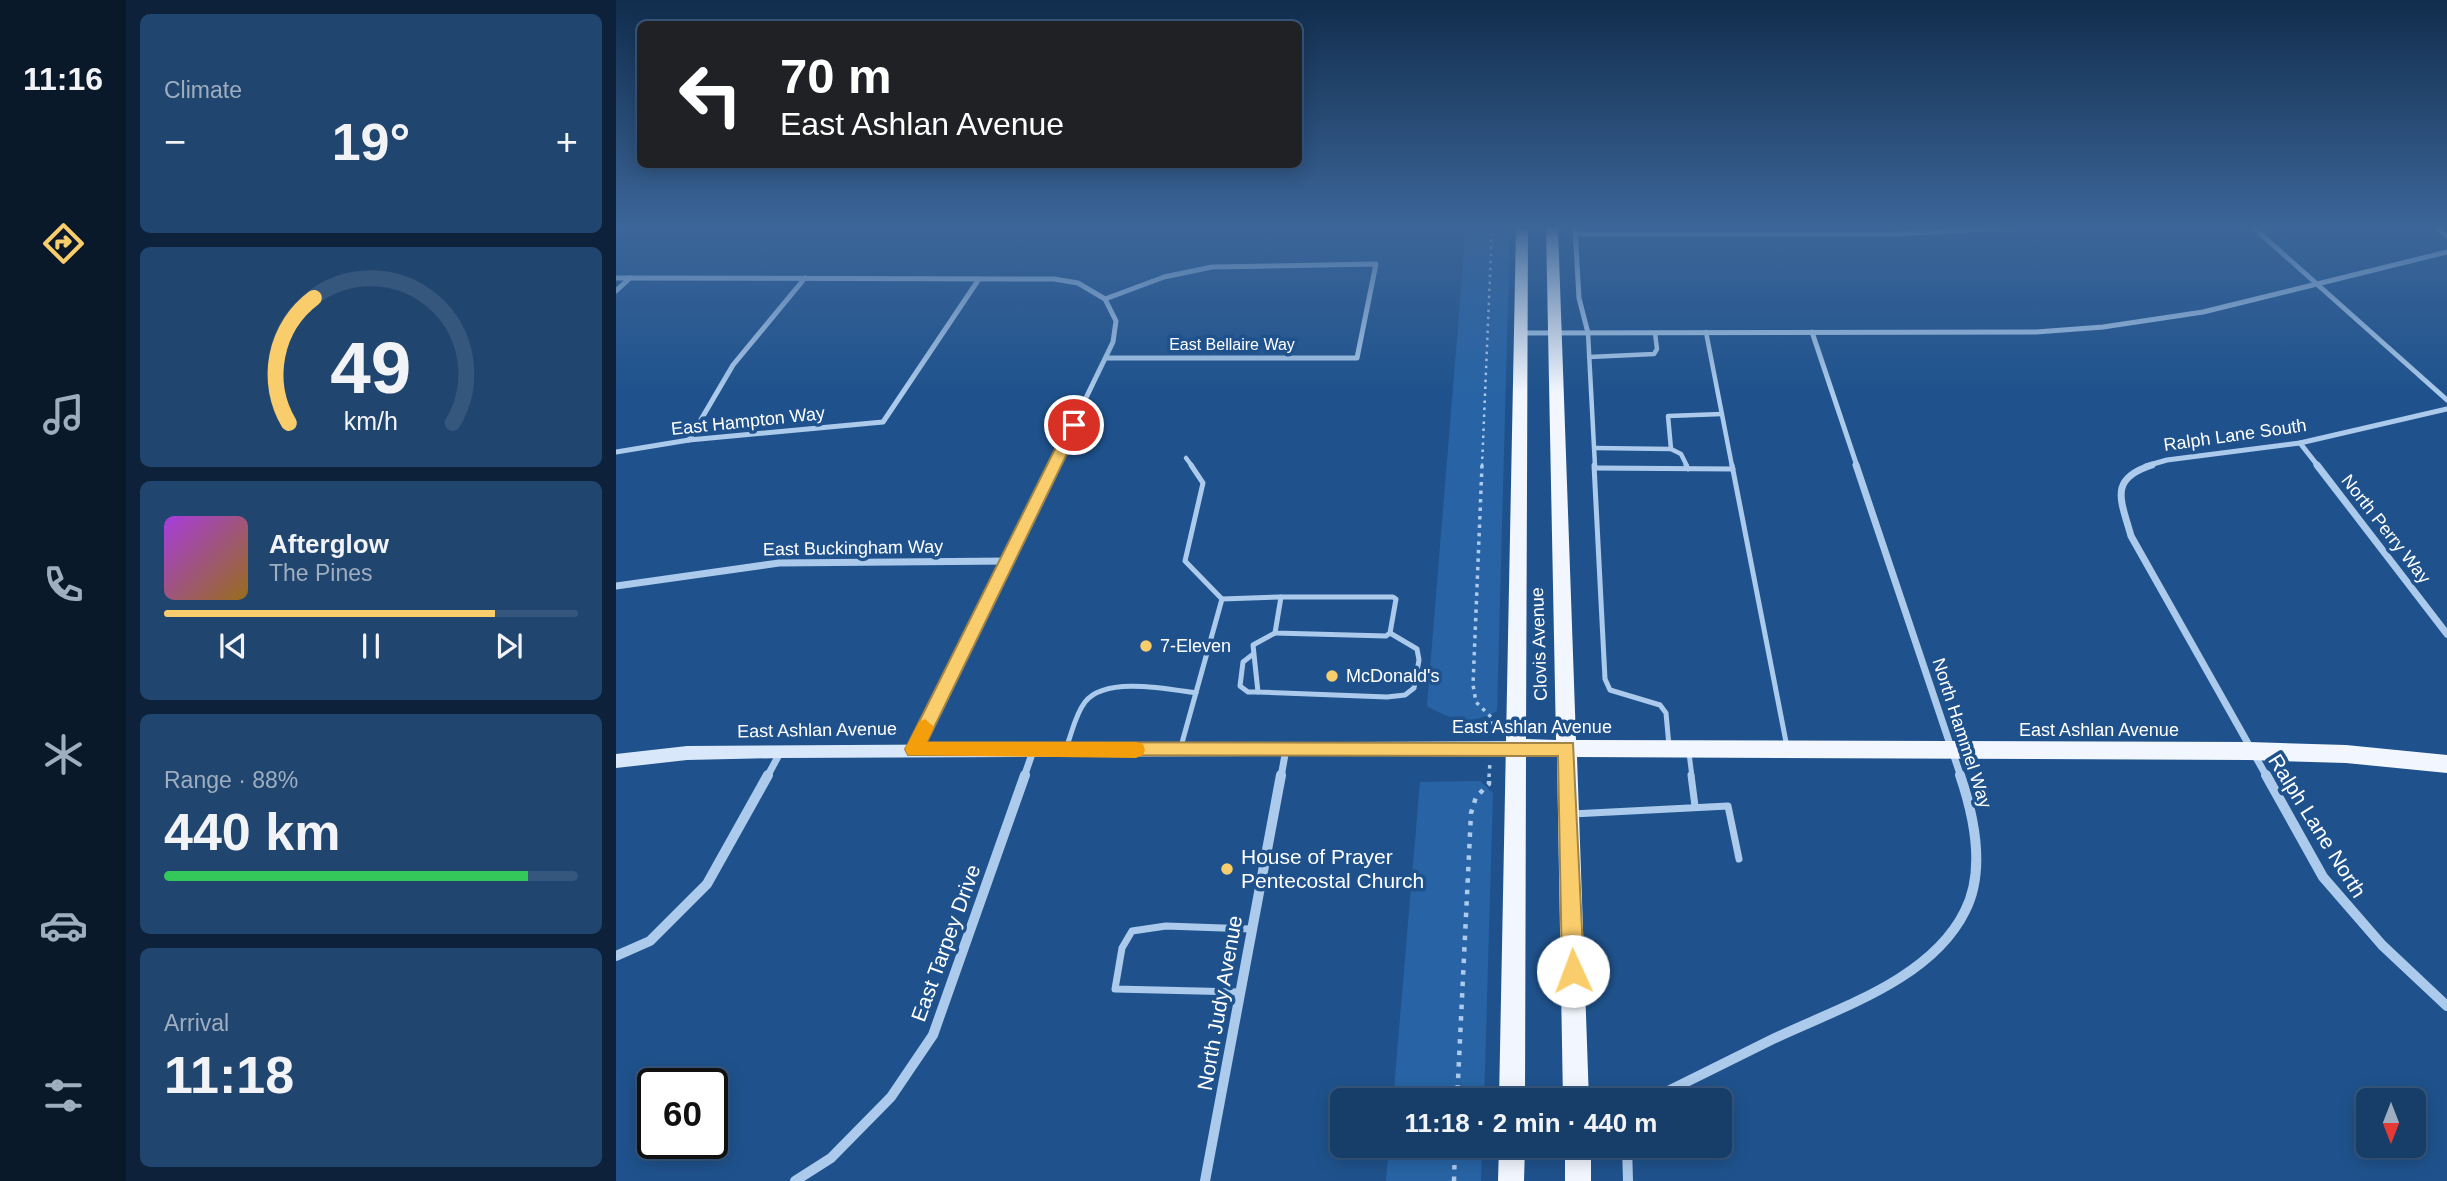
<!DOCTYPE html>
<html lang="en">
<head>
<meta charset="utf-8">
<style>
  :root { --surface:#173e69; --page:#20456f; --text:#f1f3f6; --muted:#9eaec0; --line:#36577d; --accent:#facd6c }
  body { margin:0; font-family:Helvetica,sans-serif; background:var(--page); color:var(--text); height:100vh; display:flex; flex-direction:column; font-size:26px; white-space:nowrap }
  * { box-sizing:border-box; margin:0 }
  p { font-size:23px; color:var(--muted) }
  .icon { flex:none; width:38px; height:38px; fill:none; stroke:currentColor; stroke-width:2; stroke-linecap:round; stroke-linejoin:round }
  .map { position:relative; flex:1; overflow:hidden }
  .drawer { display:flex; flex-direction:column; gap:14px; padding:14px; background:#0d223a; width:490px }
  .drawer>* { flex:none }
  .guide { position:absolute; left:21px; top:21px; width:665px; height:147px; border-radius:10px; box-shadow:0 4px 18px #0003,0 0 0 2px var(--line); background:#202124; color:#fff; overflow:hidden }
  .needle { width:46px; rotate:180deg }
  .controls { position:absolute; left:1740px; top:1088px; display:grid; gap:14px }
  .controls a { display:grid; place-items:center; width:70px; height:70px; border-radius:10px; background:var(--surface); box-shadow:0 4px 18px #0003,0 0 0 2px var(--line); font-size:35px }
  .speed { position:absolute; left:21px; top:1068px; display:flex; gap:14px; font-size:35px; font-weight:700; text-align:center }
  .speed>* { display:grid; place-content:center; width:91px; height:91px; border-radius:50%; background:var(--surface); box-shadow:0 4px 18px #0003,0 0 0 2px var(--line); line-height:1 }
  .speed .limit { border:4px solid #111; border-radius:10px; background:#fff; color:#111 }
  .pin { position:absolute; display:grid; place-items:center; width:60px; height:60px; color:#fff; margin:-30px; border:4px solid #fff; border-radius:50%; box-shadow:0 2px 7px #0007 }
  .me { position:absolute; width:77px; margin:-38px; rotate:358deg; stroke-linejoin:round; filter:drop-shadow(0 0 5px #0008) }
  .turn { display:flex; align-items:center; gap:24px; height:147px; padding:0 28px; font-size:32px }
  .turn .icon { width:91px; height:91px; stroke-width:2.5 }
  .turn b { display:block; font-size:49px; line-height:60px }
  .big { font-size:52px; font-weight:800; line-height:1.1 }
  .drawer .card { flex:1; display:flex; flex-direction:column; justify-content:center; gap:10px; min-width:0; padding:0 24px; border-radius:10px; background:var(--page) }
  .drawer .dial { align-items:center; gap:0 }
  .dial svg { height:182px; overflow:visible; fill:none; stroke:var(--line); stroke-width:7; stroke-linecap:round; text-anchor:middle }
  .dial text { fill:var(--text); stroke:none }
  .song { display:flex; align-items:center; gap:21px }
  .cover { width:84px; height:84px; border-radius:10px; background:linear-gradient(135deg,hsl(280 70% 55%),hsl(40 70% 35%)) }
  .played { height:7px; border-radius:4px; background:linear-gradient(90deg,var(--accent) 80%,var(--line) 80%) }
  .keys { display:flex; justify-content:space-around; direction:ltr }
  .heat { display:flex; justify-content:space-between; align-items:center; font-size:38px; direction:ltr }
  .charge { height:10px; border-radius:5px; background:linear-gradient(90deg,#34c759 88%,var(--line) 0) }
  .trip { position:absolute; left:714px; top:1088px; width:402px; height:70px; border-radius:10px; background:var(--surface); box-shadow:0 4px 18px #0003,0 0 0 2px var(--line); font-weight:800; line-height:70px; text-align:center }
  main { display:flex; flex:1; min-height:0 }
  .menu { display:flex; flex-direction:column; width:126px; justify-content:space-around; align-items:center; background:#09192a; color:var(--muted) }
  .menu .icon { width:49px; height:49px }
  .menu .on { color:var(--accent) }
  .menu b { font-size:32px; color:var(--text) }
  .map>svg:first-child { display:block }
  .green { fill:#2864a5 }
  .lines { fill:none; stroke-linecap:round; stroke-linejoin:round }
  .path-far2 { stroke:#accbec; stroke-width:2.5; stroke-dasharray:2.5 4.5; stroke-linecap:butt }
  .path-far1 { stroke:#accbec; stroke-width:3.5; stroke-dasharray:3.5 5; stroke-linecap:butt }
  .path { stroke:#accbec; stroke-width:4.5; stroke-dasharray:4.5 7; stroke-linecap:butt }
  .lane-far2 { stroke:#accbec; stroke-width:4.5 }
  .lane-far1 { stroke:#accbec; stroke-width:5 }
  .lane { stroke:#accbec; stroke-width:7 }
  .street-far2 { stroke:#accbec; stroke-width:5 }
  .street-far1 { stroke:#accbec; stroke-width:7 }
  .street { stroke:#accbec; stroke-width:10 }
  .secondary { fill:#d8e7f9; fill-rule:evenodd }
  .primary { fill:#f2f7ff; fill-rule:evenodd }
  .route { fill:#facd6c; stroke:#a28546; stroke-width:2 }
  .slow { fill:#f59e0b }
  .poi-dot { fill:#facd6c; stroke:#1f528c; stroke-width:2.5 }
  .labels { text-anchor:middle; stroke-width:7; stroke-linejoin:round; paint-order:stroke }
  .far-street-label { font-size:16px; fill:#fff; stroke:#1f528c }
  .street-label { font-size:18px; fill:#fff; stroke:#1f528c }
  .poi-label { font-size:18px; fill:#fff; stroke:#1f528c; text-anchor:start }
  .near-street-label { font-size:21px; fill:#fff; stroke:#1f528c }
  .near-poi-label { font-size:21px; fill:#fff; stroke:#1f528c; text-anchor:start }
</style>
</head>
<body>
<main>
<nav class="menu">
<b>11:16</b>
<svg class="icon on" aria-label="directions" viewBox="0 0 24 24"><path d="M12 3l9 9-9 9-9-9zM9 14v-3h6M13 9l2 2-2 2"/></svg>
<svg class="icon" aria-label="music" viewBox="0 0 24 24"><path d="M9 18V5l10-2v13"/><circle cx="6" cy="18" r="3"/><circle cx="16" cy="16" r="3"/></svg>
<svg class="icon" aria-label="phone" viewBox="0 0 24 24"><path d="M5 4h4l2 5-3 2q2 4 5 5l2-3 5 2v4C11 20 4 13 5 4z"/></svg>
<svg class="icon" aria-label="climate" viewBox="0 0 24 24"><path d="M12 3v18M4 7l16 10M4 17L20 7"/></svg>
<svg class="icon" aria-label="car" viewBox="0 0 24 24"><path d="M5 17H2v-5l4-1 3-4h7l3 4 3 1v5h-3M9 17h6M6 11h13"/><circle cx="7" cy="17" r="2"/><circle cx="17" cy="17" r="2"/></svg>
<svg class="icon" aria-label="filters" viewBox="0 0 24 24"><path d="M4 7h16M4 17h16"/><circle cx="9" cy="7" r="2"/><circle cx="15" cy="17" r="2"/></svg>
</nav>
<section class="drawer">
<div class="card"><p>Climate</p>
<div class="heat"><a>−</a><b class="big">19°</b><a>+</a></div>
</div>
<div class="card dial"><svg viewBox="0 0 100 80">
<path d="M14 69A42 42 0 1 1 86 69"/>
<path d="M14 69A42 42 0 0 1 25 14" stroke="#facd6c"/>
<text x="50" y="56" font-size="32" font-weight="700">49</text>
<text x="50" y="72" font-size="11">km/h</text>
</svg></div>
<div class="card">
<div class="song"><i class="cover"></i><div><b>Afterglow</b><p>The Pines</p></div></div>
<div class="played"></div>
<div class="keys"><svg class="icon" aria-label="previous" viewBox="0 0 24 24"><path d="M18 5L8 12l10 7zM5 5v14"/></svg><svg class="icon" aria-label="pause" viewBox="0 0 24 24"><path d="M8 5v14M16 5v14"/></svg><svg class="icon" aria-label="next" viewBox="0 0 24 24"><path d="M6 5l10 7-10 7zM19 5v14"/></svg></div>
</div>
<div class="card"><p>Range · 88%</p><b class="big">440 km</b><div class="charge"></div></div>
<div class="card"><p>Arrival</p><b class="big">11:18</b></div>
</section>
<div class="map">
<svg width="1831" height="1181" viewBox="0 0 1831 1181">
  <rect width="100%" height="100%" fill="#1f528c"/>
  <g class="green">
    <polygon points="134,228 374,228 369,235 127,235"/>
    <path d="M850,228H894L881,711C853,726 836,720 811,706Z"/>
    <polygon points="864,781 877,793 868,1101 777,1101 804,782"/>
    <polygon points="773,1146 866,1146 865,1181 770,1181"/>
  </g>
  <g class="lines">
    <polyline class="path-far2" points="866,466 876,228"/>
    <g class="path-far1">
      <polyline points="866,465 857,685 860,702 876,718 875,733"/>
      <polyline points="873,777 874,762"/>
    </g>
    <g class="path">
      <polyline points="841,1101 855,813 860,797 873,784 873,775"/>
      <polyline points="838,1181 839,1146"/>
    </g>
    <g class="lane-far2">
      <polyline points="1090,332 1116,466"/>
      <polyline points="972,333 979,466"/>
      <polyline points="973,357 1038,354 1041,349 1039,333"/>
      <polyline points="978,448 1055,449 1052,416 1106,414"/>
      <polyline points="1055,449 1065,454 1071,466"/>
      <polyline points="570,458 576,466"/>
    </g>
    <g class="lane-far1">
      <polyline points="575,465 587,483 569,561 606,599"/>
      <polyline points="978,465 989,679 994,690 1044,705 1050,713 1053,746"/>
      <polyline points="1070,465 1072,469"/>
      <polyline points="1116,465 1171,747"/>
      <polyline points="979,468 1117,469"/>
      <polygon points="665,597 777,597 780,599 774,633 770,636 659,633"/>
      <polyline points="659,633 637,645 642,692 771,697 789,695 798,688 803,660 801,649 774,633"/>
      <polyline points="636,655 627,662 624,686 632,692 642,692"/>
      <path d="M450,748C456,733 459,715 469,702C489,676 552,689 580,693"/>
      <polyline points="564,750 606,599 665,597"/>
      <polyline points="1073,753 1076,777"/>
    </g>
    <g class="lane">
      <polyline points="1075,775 1079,806"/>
      <polyline points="956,814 1112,806 1123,859"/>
      <polyline points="624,992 499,989 506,948 516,931 550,926 635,929"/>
    </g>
    <g class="street-far2">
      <polyline points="959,228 963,298 972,333"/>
      <polyline points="1638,228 1831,400"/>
      <polyline points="1820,228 1831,236"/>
      <polyline points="960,234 1275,234 1401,228"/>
      <polyline points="0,278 438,279 462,283 489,299 548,277 596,267 760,264 741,358 491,358"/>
      <polyline points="0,291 14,278"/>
      <polyline points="1196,332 1241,466"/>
      <polyline points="905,333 1420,332 1487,327 1587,312 1831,252"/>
      <polyline points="73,440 117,365 189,278"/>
      <polyline points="1684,443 1702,466"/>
      <polyline points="0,452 73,440 267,422 363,279"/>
      <polyline points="437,466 497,342 500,321 489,299"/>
      <polyline points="1530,466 1551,460 1684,443 1831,409"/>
    </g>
    <g class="street-far1">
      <polyline points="1240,465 1345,777"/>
      <path d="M1536,465C1492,479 1505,500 1515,536L1651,777"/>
      <polyline points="1701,465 1831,634"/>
      <polyline points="0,586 163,563 392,561"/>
      <polyline points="298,749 438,465"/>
      <polyline points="151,777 165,751"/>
      <polyline points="408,777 417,751"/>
      <polyline points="665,777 670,749"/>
    </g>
    <g class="street">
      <polyline points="1650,775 1707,877 1766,945 1831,1006"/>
      <polyline points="0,956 34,941 91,884 152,775"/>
      <path d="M1032,1101C1074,1080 1115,1060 1157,1039C1222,1008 1315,980 1349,911C1370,870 1358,816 1344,775"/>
      <polyline points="1011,1146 1012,1181"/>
      <polyline points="179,1181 215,1158 275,1097 317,1035 409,775"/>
      <polyline points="589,1181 665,775"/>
    </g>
    <polygon class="secondary" points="901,741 907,743 909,748 907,753 901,755 165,758 71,760 0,768 0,754 71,746"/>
    <g class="primary">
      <polygon points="900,228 912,228 910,739 940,740 930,228 942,228 960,740 1633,742 1730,745 1831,755 1831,773 1730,763 1633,760 961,757 973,1101 947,1101 941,757 910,757 909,1101 883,1101"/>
      <polygon points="883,1146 909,1146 908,1181 882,1181"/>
      <rect x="949" y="1146" width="26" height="35"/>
    </g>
  </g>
  <linearGradient id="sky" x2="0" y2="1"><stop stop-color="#112d4d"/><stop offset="0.58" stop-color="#3c6699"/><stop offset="1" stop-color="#3c6699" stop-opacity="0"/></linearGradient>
  <rect width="1831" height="393" fill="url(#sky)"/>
  <polygon class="route" points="458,421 465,425 311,742 957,743 968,971 964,978 957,981 949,978 946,971 942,756 292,755 289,749 292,744 451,425"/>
  <polygon class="slow" points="309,719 318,727 311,742 520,742 527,744 529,750 527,755 520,758 292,755 289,749 303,722"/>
  <g class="poi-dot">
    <circle cx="530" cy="646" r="7"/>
    <circle cx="716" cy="676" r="7"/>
    <circle cx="611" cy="869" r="7"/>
  </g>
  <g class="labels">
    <g class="far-street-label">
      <text x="616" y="350">East Bellaire Way</text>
    </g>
    <g class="street-label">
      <text transform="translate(132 421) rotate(-6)" y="6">East Hampton Way</text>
      <text transform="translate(1619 435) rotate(-8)" y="6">Ralph Lane South</text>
      <text transform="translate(1770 529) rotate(52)" y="6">North Perry Way</text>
      <text transform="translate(237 548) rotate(-1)" y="6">East Buckingham Way</text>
      <text transform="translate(923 644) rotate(-92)" y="6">Clovis Avenue</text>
      <text x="916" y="733">East Ashlan Avenue</text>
      <text transform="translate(201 730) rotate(-1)" y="6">East Ashlan Avenue</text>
      <text x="1483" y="736">East Ashlan Avenue</text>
      <text transform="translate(1346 733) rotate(72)" y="6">North Hammel Way</text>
    </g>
    <g class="poi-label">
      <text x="544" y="652">7-Eleven</text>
      <text x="730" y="682">McDonald's</text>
    </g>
    <g class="near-street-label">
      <text transform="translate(1701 826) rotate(58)" y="7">Ralph Lane North</text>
      <text transform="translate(330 943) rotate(-70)" y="7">East Tarpey Drive</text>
      <text transform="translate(604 1003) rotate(-80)" y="7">North Judy Avenue</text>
    </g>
    <g class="near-poi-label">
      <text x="625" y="864">House of Prayer<tspan x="625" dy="24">Pentecostal Church</tspan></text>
    </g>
  </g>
</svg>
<div class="controls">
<a><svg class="needle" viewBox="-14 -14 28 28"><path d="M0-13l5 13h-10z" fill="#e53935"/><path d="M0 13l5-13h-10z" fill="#9eaec0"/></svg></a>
</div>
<div class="speed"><div class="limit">60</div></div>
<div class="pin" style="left:458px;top:425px;background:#d93025"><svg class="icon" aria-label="arrive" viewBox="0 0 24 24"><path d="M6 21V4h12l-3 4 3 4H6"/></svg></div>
<svg class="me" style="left:957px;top:971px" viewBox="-20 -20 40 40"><circle r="19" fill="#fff"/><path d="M0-13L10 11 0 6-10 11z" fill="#facd6c"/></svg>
<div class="trip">11:18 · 2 min · 440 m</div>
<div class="guide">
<div class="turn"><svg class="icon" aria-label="left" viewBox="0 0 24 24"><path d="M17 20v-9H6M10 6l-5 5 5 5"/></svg><div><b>70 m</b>East Ashlan Avenue</div></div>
</div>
</div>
</main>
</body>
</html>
